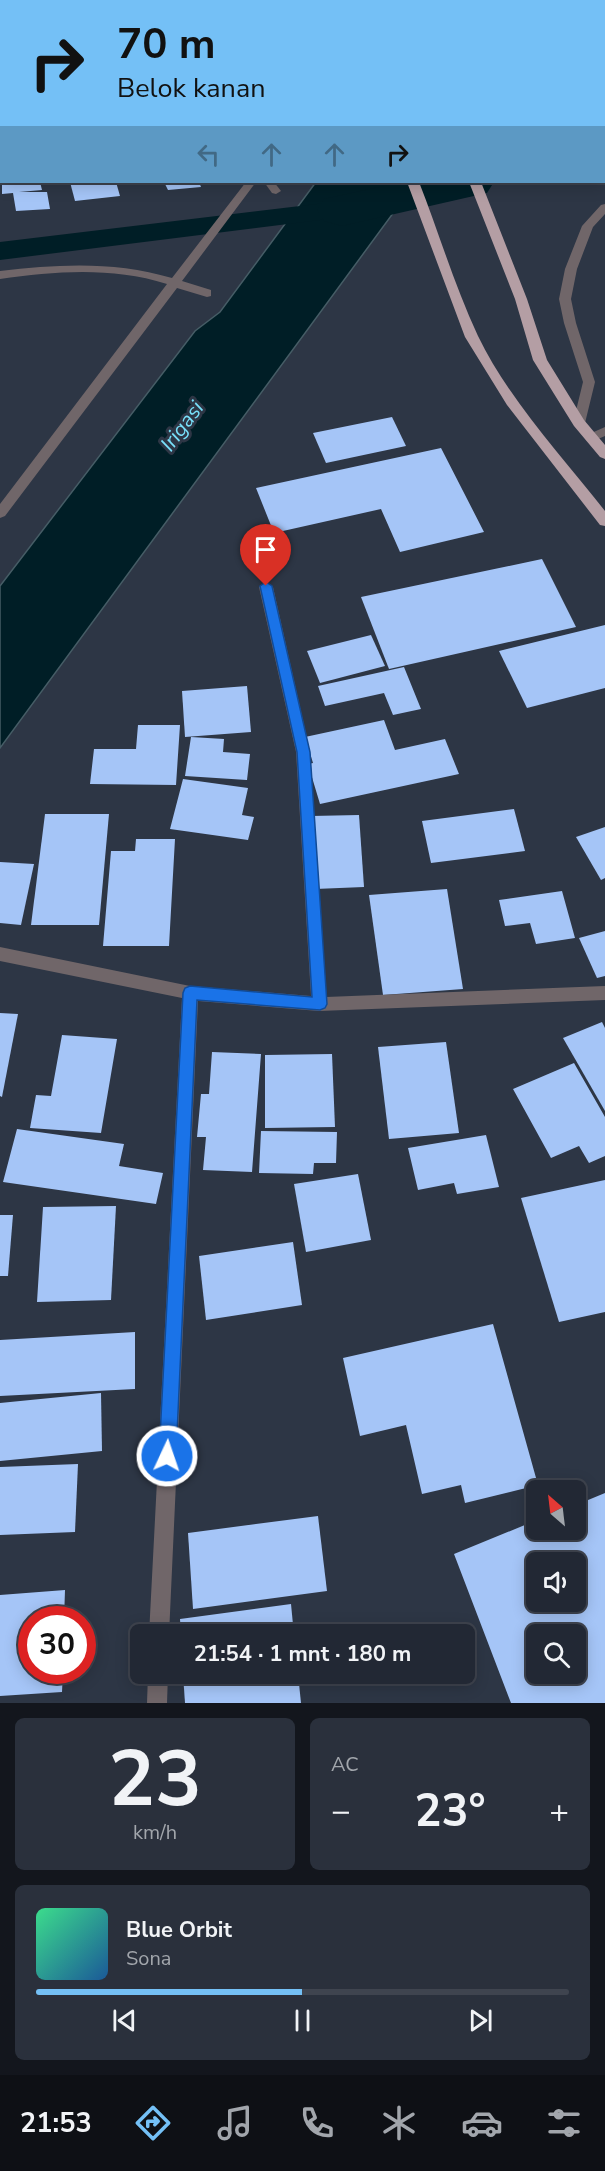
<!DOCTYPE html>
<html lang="id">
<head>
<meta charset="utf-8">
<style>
  :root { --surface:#222834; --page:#2a303c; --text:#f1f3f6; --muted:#a2a6ac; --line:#3f444f; --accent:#74c0f6 }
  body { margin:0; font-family:"Nunito Sans",sans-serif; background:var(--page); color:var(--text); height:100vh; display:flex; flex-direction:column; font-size:22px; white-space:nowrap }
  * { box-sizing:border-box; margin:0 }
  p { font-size:20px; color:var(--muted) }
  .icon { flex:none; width:33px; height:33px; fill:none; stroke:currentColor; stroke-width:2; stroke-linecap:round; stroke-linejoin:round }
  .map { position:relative; height:1703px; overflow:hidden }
  .details { display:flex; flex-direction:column; gap:15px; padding:15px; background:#13161d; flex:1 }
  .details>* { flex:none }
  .top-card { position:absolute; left:0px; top:0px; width:606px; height:183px; box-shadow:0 3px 15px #0003,0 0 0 2px var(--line); background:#74c0f6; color:#111; overflow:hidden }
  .needle { width:39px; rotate:332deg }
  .tools { position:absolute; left:526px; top:1480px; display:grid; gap:12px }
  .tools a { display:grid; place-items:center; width:60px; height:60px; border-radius:9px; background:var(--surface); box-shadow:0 3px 15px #0003,0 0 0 2px var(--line); font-size:30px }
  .speed { position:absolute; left:18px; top:1606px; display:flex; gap:12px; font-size:30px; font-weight:700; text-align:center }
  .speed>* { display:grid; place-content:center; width:78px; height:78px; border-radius:50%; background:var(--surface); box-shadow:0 3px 15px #0003,0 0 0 2px var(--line); line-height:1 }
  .speed .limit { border:9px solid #d22; background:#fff; color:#111 }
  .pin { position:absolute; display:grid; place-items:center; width:51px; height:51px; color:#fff; margin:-62px -26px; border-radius:50% 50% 50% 0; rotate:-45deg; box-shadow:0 0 6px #0007 }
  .pin .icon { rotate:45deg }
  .me { position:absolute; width:66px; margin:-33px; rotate:3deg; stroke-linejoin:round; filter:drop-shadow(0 0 4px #0008) }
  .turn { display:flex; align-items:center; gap:21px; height:126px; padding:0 18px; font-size:27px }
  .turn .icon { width:78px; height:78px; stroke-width:2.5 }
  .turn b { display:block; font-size:42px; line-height:51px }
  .lanes { display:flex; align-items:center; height:57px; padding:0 18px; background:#0003; justify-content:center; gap:30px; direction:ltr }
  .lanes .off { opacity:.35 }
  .big { font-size:45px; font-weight:700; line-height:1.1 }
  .details .card { flex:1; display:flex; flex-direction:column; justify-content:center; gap:9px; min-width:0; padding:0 21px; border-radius:9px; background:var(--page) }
  .details .dial { align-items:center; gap:0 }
  .dial b { font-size:78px; line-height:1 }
  .song { display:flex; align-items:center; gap:18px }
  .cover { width:72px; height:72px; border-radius:9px; background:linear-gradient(135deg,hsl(150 70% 55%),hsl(210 70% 35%)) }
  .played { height:6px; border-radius:3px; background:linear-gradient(90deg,var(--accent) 50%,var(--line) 50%) }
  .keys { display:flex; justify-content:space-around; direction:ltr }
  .heat { display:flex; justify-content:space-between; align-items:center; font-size:33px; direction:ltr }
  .details .tiles { flex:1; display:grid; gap:15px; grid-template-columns:1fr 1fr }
  .card:last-child { grid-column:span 2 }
  .trip { position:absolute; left:130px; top:1624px; width:345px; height:60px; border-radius:9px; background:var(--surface); box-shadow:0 3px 15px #0003,0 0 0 2px var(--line); font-weight:700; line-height:60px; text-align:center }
  .dock { display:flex; height:96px; justify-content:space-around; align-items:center; background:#0e1015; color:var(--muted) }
  .dock .icon { width:42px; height:42px }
  .dock .on { color:var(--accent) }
  .dock b { font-size:27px; color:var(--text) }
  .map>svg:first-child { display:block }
  .water { fill:#001e26; stroke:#465d66; stroke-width:1.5 }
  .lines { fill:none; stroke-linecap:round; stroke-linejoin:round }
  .canal { fill:#001e26; fill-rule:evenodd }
  .river { fill:#001e26; fill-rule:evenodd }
  .building { fill:#a5c5f7; fill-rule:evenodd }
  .service { fill:#706669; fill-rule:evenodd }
  .minor { fill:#706669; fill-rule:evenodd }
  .trunk { fill:#b49ea4; fill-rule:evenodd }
  .route { fill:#1a73e8; stroke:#114b97; stroke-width:1.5 }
  .labels { text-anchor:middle; stroke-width:6; stroke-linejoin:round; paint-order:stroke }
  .water-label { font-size:21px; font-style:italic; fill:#78dff9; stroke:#2d3645 }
</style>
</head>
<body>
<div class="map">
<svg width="605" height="1703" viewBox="0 0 605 1703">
  <rect width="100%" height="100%" fill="#2d3645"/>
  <polygon class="water" points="316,182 416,182 0,748 0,586 195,331 220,312"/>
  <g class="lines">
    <polygon class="canal" points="342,201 352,204 356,210 352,216 0,260 0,242"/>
    <g class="river">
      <rect x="604" y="151" width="1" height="30"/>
      <polygon points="402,182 494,182 487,193 342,226 324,221 317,210 324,199"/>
    </g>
  </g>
  <g class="building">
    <polygon points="2,182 40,182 42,190 19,192 47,192 50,209 16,211 13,193 2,194"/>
    <polygon points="70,182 116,182 120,196 75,201"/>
    <polygon points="164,182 199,182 201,187 168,190"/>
    <polygon points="392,417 406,446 326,463 313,433"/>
    <polygon points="441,448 484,532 400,552 381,509 274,533 256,488"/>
    <polygon points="542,559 576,627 389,669 361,597"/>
    <polygon points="605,625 605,688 527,708 499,651"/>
    <polygon points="371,635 385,666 320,683 307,651"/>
    <polygon points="404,667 421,709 393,715 384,693 325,706 318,686"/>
    <polygon points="247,686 251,732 185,737 182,691"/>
    <polygon points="384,720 395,750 445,739 459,774 320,804 308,764 313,763 305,737"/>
    <polygon points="138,725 180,725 176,785 90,784 94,749 136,749"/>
    <polygon points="191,737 224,739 223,752 250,754 247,780 185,776"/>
    <polygon points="183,779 248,788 242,815 254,817 248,840 170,829"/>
    <polygon points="514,809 525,851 431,863 422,821"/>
    <polygon points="45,814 109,814 99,925 31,925"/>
    <polygon points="359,815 364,887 315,889 311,816"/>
    <polygon points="605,827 605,878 601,880 576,837"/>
    <polygon points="136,839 175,839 169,946 103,946 111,851 135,851"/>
    <polygon points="0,862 34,864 21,925 0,923"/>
    <polygon points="447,889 463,989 383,995 369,895"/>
    <polygon points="562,891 575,938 536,944 530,923 505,926 499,900"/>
    <polygon points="605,931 605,976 597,978 579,938"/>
    <polygon points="0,1013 18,1014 2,1097 0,1096"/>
    <polygon points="602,1022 605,1028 605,1111 563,1038"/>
    <polygon points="62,1035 117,1039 101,1133 30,1128 36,1095 51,1096"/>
    <polygon points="446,1042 459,1133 389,1139 378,1047"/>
    <polygon points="212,1052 261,1054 252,1172 203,1170 206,1137 197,1137 201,1094 209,1094"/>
    <polygon points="332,1054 335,1127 265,1128 265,1055"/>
    <polygon points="574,1063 605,1117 605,1156 589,1163 579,1146 551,1158 513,1089"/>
    <polygon points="17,1129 124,1144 119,1166 163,1173 156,1204 3,1182"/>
    <polygon points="261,1131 337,1132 336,1163 314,1163 313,1174 259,1173"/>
    <polygon points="486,1135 499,1187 457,1194 454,1183 418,1190 408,1148"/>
    <polygon points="358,1174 371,1240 306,1252 294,1184"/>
    <polygon points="605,1180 605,1312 559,1322 521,1198"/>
    <polygon points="116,1206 111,1300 37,1302 43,1207"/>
    <polygon points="0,1215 13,1215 8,1276 0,1276"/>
    <polygon points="293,1242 302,1305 206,1320 199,1256"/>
    <polygon points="493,1324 538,1485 465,1503 461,1485 422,1494 406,1425 360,1436 343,1358"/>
    <polygon points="135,1332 135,1389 0,1396 0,1340"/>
    <polygon points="101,1393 102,1451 0,1461 0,1403"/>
    <polygon points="78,1464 75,1532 0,1535 0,1467"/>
    <path d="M605,1493V1703H511L454,1554L537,1520V1530H576V1505ZM537,1563H576V1602H537ZM537,1635H576V1674H537Z"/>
    <polygon points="318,1516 327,1591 193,1609 188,1533"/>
    <polygon points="65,1590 64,1620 32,1620 32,1671 63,1671 62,1692 0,1696 0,1595"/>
    <polygon points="291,1604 294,1635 181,1635 180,1619"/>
    <polygon points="183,1674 298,1674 301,1703 185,1703"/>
  </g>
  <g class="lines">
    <polygon class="service" points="605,427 605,436 591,442 587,441 585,438 587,435"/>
    <g class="minor">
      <polygon points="28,0 38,0 40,2 29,2"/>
      <path d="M246,182H256L182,281L211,290V296L207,297L177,288L5,516L0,518V504L167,284C112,267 57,271 0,279V271C59,264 115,261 172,278Z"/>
      <polygon points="264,182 274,182 281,191 276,194 272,193"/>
      <polygon points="605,204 605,214 593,227 577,269 571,299 576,323 595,382 585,423 579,427 573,423 583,382 564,323 559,299 565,269 582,226 601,205"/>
      <polygon points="266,582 273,587 310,752 326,997 605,986 605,1000 319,1011 198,1001 169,1635 149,1635 182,998 0,961 0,947 190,986 311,996 296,752 259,587"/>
      <polygon points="148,1674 168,1674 167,1703 147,1703"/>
    </g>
    <g class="trunk">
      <rect x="338" y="0" width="10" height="2"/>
      <polygon points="391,0 401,0 402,2 391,2"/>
      <path d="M407,182H419C439,233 455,287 478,336C507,397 563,458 605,511V526L600,525L507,405L465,337Z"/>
      <polygon points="469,182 481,182 527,299 547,360 584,420 605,445 605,459 600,457 574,426 533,360 515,299"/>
    </g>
  </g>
  <polygon class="route" points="266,582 272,586 310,752 327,1004 325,1008 320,1010 197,1000 176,1456 173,1463 167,1465 161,1463 159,1456 183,993 185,988 190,986 312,997 297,752 260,586"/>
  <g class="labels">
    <g class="water-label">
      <text transform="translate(182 426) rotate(-53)" y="7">Irigasi</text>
    </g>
  </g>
</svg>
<div class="tools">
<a><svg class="needle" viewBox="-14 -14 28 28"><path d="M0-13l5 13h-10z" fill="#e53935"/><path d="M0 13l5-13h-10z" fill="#a2a6ac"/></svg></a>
<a><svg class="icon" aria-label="sound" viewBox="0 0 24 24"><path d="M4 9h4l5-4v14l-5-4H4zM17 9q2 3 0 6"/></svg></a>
<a><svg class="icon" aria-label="search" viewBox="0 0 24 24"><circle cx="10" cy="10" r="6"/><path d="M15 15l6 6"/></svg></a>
</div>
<div class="speed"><div class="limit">30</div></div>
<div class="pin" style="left:266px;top:586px;background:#d93025"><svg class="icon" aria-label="arrive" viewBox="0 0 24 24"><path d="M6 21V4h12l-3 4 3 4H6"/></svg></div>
<svg class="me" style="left:167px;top:1456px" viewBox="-20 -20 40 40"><circle r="17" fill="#1a73e8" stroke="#fff" stroke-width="3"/><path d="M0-11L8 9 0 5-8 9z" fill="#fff"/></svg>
<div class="trip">21:54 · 1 mnt · 180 m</div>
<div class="top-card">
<div class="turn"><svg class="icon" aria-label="right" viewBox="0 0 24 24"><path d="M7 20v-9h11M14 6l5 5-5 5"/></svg><div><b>70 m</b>Belok kanan</div></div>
<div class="lanes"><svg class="icon off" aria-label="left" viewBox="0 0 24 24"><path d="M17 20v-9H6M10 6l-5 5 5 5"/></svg><svg class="icon off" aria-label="ahead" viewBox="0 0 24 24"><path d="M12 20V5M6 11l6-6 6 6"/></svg><svg class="icon off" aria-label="ahead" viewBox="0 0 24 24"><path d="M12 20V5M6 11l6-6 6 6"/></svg><svg class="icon" aria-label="right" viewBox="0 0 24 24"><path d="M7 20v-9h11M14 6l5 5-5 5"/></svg></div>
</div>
</div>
<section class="details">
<div class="tiles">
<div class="card dial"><b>23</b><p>km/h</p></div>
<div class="card"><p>AC</p>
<div class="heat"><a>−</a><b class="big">23°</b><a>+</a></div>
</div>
<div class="card">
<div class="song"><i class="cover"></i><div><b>Blue Orbit</b><p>Sona</p></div></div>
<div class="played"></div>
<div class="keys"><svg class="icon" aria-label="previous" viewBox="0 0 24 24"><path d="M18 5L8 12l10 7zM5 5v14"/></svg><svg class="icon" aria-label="pause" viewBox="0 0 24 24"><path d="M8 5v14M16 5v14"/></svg><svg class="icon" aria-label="next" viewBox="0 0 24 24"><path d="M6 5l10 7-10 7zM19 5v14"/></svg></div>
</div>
</div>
</section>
<nav class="dock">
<b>21:53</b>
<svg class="icon on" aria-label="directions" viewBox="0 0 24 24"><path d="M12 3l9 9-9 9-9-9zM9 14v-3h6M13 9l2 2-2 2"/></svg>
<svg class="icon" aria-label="music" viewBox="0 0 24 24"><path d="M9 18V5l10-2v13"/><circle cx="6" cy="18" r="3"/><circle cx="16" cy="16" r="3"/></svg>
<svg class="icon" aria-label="phone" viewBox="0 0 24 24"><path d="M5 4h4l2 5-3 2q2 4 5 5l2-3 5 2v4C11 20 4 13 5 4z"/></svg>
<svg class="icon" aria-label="climate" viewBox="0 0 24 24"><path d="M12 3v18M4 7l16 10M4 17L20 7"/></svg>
<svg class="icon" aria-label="car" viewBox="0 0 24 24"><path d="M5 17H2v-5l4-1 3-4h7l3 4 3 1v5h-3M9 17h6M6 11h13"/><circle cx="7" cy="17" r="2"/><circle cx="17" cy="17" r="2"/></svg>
<svg class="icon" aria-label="filters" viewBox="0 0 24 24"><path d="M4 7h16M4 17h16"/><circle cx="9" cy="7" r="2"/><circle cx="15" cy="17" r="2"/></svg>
</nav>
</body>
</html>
